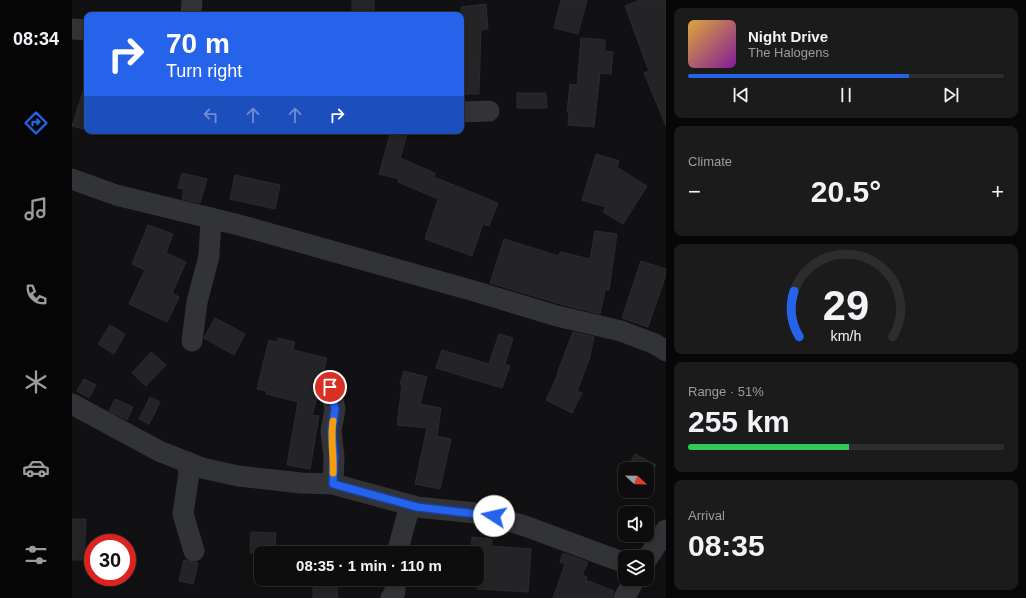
<!DOCTYPE html>
<html lang="en">
<head>
<meta charset="utf-8">
<style>
  :root { --surface:#0d0d0e; --page:#1b1b1c; --text:#f1f3f6; --muted:#9a9c9e; --line:#2d2d2e; --accent:#2563eb }
  body { margin:0; font-family:Helvetica,sans-serif; background:var(--page); color:var(--text); height:100vh; display:flex; flex-direction:column; font-size:15px; white-space:nowrap }
  * { box-sizing:border-box; margin:0 }
  p { font-size:13px; color:var(--muted) }
  .icon { flex:none; width:22px; height:22px; fill:none; stroke:currentColor; stroke-width:2; stroke-linecap:round; stroke-linejoin:round }
  .map { position:relative; flex:1; overflow:hidden }
  .drawer { display:flex; flex-direction:column; gap:8px; padding:8px; background:#070708; width:360px }
  .drawer>* { flex:none }
  .banner { position:absolute; left:12px; top:12px; width:380px; height:122px; border-radius:8px; box-shadow:0 2px 6px #0003,0 0 0 1px var(--line); background:#2563eb; color:#fff; overflow:hidden }
  .needle { width:26px; rotate:112deg }
  .controls { position:absolute; left:546px; top:462px; display:grid; gap:8px }
  .controls a { display:grid; place-items:center; width:36px; height:36px; border-radius:8px; background:var(--surface); box-shadow:0 2px 6px #0003,0 0 0 1px var(--line); font-size:20px }
  .speed { position:absolute; left:12px; top:534px; display:flex; gap:8px; font-size:20px; font-weight:700; text-align:center }
  .speed>* { display:grid; place-content:center; width:52px; height:52px; border-radius:50%; background:var(--surface); box-shadow:0 2px 6px #0003,0 0 0 1px var(--line); line-height:1 }
  .speed .limit { border:6px solid #d22; background:#fff; color:#111 }
  .pin { position:absolute; display:grid; place-items:center; width:34px; height:34px; color:#fff; margin:-17px; border:2px solid #fff; border-radius:50%; box-shadow:0 1px 4px #0007 }
  .me { position:absolute; width:44px; margin:-22px; rotate:280deg; stroke-linejoin:round; filter:drop-shadow(0 0 3px #0008) }
  .turn { display:flex; align-items:center; gap:14px; height:84px; padding:0 16px; font-size:18px }
  .turn .icon { width:52px; height:52px; stroke-width:2.5 }
  .turn b { display:block; font-size:28px; line-height:34px }
  .lanes { display:flex; align-items:center; height:38px; padding:0 16px; background:#0003; justify-content:center; gap:20px; direction:ltr }
  .lanes .off { opacity:.35 }
  .big { font-size:30px; font-weight:700; line-height:1.1 }
  .drawer .tile { flex:1; display:flex; flex-direction:column; justify-content:center; gap:6px; min-width:0; padding:0 14px; border-radius:8px; background:var(--page) }
  .drawer .dial { align-items:center; gap:0 }
  .dial svg { height:104px; overflow:visible; fill:none; stroke:var(--line); stroke-width:7; stroke-linecap:round; text-anchor:middle }
  .dial text { fill:var(--text); stroke:none }
  .song { display:flex; align-items:center; gap:12px }
  .cover { width:48px; height:48px; border-radius:6px; background:linear-gradient(135deg,hsl(40 70% 55%),hsl(290 70% 35%)) }
  .played { height:4px; border-radius:2px; background:linear-gradient(90deg,var(--accent) 70%,var(--line) 70%) }
  .keys { display:flex; justify-content:space-around; direction:ltr }
  .heat { display:flex; justify-content:space-between; align-items:center; font-size:22px; direction:ltr }
  .charge { height:6px; border-radius:3px; background:linear-gradient(90deg,#34c759 51%,var(--line) 0) }
  .trip { position:absolute; left:182px; top:546px; width:230px; height:40px; border-radius:8px; background:var(--surface); box-shadow:0 2px 6px #0003,0 0 0 1px var(--line); font-weight:700; line-height:40px; text-align:center }
  main { display:flex; flex:1; min-height:0 }
  .menu { display:flex; flex-direction:column; width:72px; justify-content:space-around; align-items:center; background:#050506; color:var(--muted) }
  .menu .icon { width:28px; height:28px }
  .menu .current { color:var(--accent) }
  .menu b { font-size:18px; color:var(--text) }
  .map>svg:first-child { display:block }
  .building { fill:#242427; stroke:#2b2b2f }
  .lines { fill:none; stroke-linecap:round; stroke-linejoin:round }
  .minor { stroke:#323337; stroke-width:21 }
  .route-casing { stroke:#184099; stroke-width:10 }
  .route { stroke:#2563eb; stroke-width:7 }
  .slow { stroke:#f59e0b; stroke-width:7 }
</style>
</head>
<body>
<main>
<nav class="menu">
<b>08:34</b>
<svg class="icon current" aria-label="directions" viewBox="0 0 24 24"><path d="M12 3l9 9-9 9-9-9zM9 14v-3h6M13 9l2 2-2 2"/></svg>
<svg class="icon" aria-label="music" viewBox="0 0 24 24"><path d="M9 18V5l10-2v13"/><circle cx="6" cy="18" r="3"/><circle cx="16" cy="16" r="3"/></svg>
<svg class="icon" aria-label="phone" viewBox="0 0 24 24"><path d="M5 4h4l2 5-3 2q2 4 5 5l2-3 5 2v4C11 20 4 13 5 4z"/></svg>
<svg class="icon" aria-label="climate" viewBox="0 0 24 24"><path d="M12 3v18M4 7l16 10M4 17L20 7"/></svg>
<svg class="icon" aria-label="car" viewBox="0 0 24 24"><path d="M5 17H2v-5l4-1 3-4h7l3 4 3 1v5h-3M9 17h6M6 11h13"/><circle cx="7" cy="17" r="2"/><circle cx="17" cy="17" r="2"/></svg>
<svg class="icon" aria-label="filters" viewBox="0 0 24 24"><path d="M4 7h16M4 17h16"/><circle cx="9" cy="7" r="2"/><circle cx="15" cy="17" r="2"/></svg>
</nav>
<div class="map">
<svg width="594" height="598" viewBox="0 0 594 598">
  <rect width="100%" height="100%" fill="#111113"/>
  <g class="building">
    <rect x="280" y="0" width="22" height="15"/>
    <polygon points="489,0 515,0 506,34 482,28"/>
    <polygon points="568,0 594,0 594,126 572,73 577,71 553,6"/>
    <polygon points="414,4 416,29 409,30 407,94 389,94 389,7"/>
    <polygon points="509,38 533,40 533,51 541,52 539,74 528,73 522,127 496,125 497,112 495,112 498,84 505,85"/>
    <polygon points="13,85 15,85 15,130 0,126"/>
    <polygon points="445,93 474,93 475,108 445,108"/>
    <polygon points="319,131 336,131 328,158 363,173 362,177 426,203 417,226 411,224 400,256 353,239 366,199 326,182 327,179 307,174"/>
    <polygon points="524,154 547,161 545,167 575,186 551,224 531,212 534,207 510,200"/>
    <polygon points="110,173 135,179 128,203 110,199 112,189 106,188"/>
    <polygon points="163,175 208,185 203,209 158,199"/>
    <polygon points="76,225 101,234 94,253 114,262 100,293 107,297 95,322 57,304 73,270 60,264"/>
    <polygon points="523,231 545,234 537,290 533,290 528,314 488,304 418,283 432,239 487,256 488,252 518,259"/>
    <polygon points="569,261 594,269 594,275 576,327 550,318"/>
    <polygon points="143,318 173,334 162,355 132,338"/>
    <polygon points="38,325 53,334 42,354 26,344"/>
    <polygon points="501,332 522,337 517,360 505,391 510,393 500,413 474,400 486,374 485,374"/>
    <polygon points="427,334 441,338 433,364 438,366 430,388 364,368 370,350 417,364"/>
    <polygon points="206,338 223,342 221,350 255,358 250,378 246,384 247,391 240,415 247,416 238,469 215,465 226,402 194,394 195,391 185,389 197,340 205,342"/>
    <polygon points="79,352 94,365 74,386 60,373"/>
    <polygon points="332,371 355,377 348,404 369,408 365,436 379,439 368,489 343,484 355,428 325,425 330,385 328,384"/>
    <polygon points="12,379 24,385 17,398 5,391"/>
    <polygon points="78,397 88,402 77,424 67,419"/>
    <polygon points="43,399 61,407 55,420 37,411"/>
    <polygon points="563,454 584,465 575,482 575,469 555,469"/>
    <polygon points="0,519 14,519 12,560 0,560"/>
    <polygon points="179,532 204,533 203,553 178,553"/>
    <polygon points="400,537 420,539 419,546 459,549 456,592 405,589 405,553 399,553"/>
    <polygon points="491,553 516,562 510,575 515,577 514,580 542,591 540,598 481,598 493,564 488,562"/>
    <polygon points="112,560 126,563 121,584 107,581"/>
    <polygon points="265,584 266,598 241,598 241,585"/>
  </g>
  <g class="lines">
    <g class="minor">
      <polyline points="119,15 120,0"/>
      <polyline points="0,29 15,30"/>
      <polyline points="389,112 417,111"/>
      <polyline points="0,179 44,195 167,225 402,291 485,316 549,331 583,344 594,351"/>
      <polyline points="120,341 125,302 137,256 139,218"/>
      <polyline points="258,387 263,409 259,431 262,457 261,484"/>
      <polyline points="0,404 87,451 130,468 166,476 229,483 261,484 345,507 413,514 453,526 553,563"/>
      <polyline points="115,462 117,473 111,514 122,551"/>
      <polyline points="325,553 338,505"/>
      <polyline points="575,559 594,530"/>
      <polyline points="319,598 323,592 323,579"/>
      <polyline points="552,598 563,579"/>
    </g>
  </g>
  <g class="lines">
    <defs>
      <polyline id="route" points="258,387 263,409 260,431 262,457 261,484 345,507 422,516"/>
    </defs>
    <use href="#route" class="route-casing"/>
    <use href="#route" class="route"/>
    <path class="slow" d="M261,473C262,456 258,438 261,421"/>
  </g>
</svg>
<div class="controls">
<a><svg class="needle" viewBox="-14 -14 28 28"><path d="M0-13l5 13h-10z" fill="#e53935"/><path d="M0 13l5-13h-10z" fill="#9a9c9e"/></svg></a>
<a><svg class="icon" aria-label="sound" viewBox="0 0 24 24"><path d="M4 9h4l5-4v14l-5-4H4zM17 9q2 3 0 6"/></svg></a>
<a><svg class="icon" aria-label="layers" viewBox="0 0 24 24"><path d="M12 4l9 5-9 5-9-5zM3 14l9 5 9-5"/></svg></a>
</div>
<div class="speed"><div class="limit">30</div></div>
<div class="pin" style="left:258px;top:387px;background:#d93025"><svg class="icon" aria-label="arrive" viewBox="0 0 24 24"><path d="M6 21V4h12l-3 4 3 4H6"/></svg></div>
<svg class="me" style="left:422px;top:516px" viewBox="-20 -20 40 40"><circle r="19" fill="#fff"/><path d="M0-13L10 11 0 6-10 11z" fill="#2563eb"/></svg>
<div class="trip">08:35 · 1 min · 110 m</div>
<div class="banner">
<div class="turn"><svg class="icon" aria-label="right" viewBox="0 0 24 24"><path d="M7 20v-9h11M14 6l5 5-5 5"/></svg><div><b>70 m</b>Turn right</div></div>
<div class="lanes"><svg class="icon off" aria-label="left" viewBox="0 0 24 24"><path d="M17 20v-9H6M10 6l-5 5 5 5"/></svg><svg class="icon off" aria-label="ahead" viewBox="0 0 24 24"><path d="M12 20V5M6 11l6-6 6 6"/></svg><svg class="icon off" aria-label="ahead" viewBox="0 0 24 24"><path d="M12 20V5M6 11l6-6 6 6"/></svg><svg class="icon" aria-label="right" viewBox="0 0 24 24"><path d="M7 20v-9h11M14 6l5 5-5 5"/></svg></div>
</div>
</div>
<section class="drawer">
<div class="tile">
<div class="song"><i class="cover"></i><div><b>Night Drive</b><p>The Halogens</p></div></div>
<div class="played"></div>
<div class="keys"><svg class="icon" aria-label="previous" viewBox="0 0 24 24"><path d="M18 5L8 12l10 7zM5 5v14"/></svg><svg class="icon" aria-label="pause" viewBox="0 0 24 24"><path d="M8 5v14M16 5v14"/></svg><svg class="icon" aria-label="next" viewBox="0 0 24 24"><path d="M6 5l10 7-10 7zM19 5v14"/></svg></div>
</div>
<div class="tile"><p>Climate</p>
<div class="heat"><a>−</a><b class="big">20.5°</b><a>+</a></div>
</div>
<div class="tile dial"><svg viewBox="0 0 100 80">
<path d="M14 69A42 42 0 1 1 86 69"/>
<path d="M14 69A42 42 0 0 1 10 34" stroke="#2563eb"/>
<text x="50" y="56" font-size="32" font-weight="700">29</text>
<text x="50" y="72" font-size="11">km/h</text>
</svg></div>
<div class="tile"><p>Range · 51%</p><b class="big">255 km</b><div class="charge"></div></div>
<div class="tile"><p>Arrival</p><b class="big">08:35</b></div>
</section>
</main>
</body>
</html>
